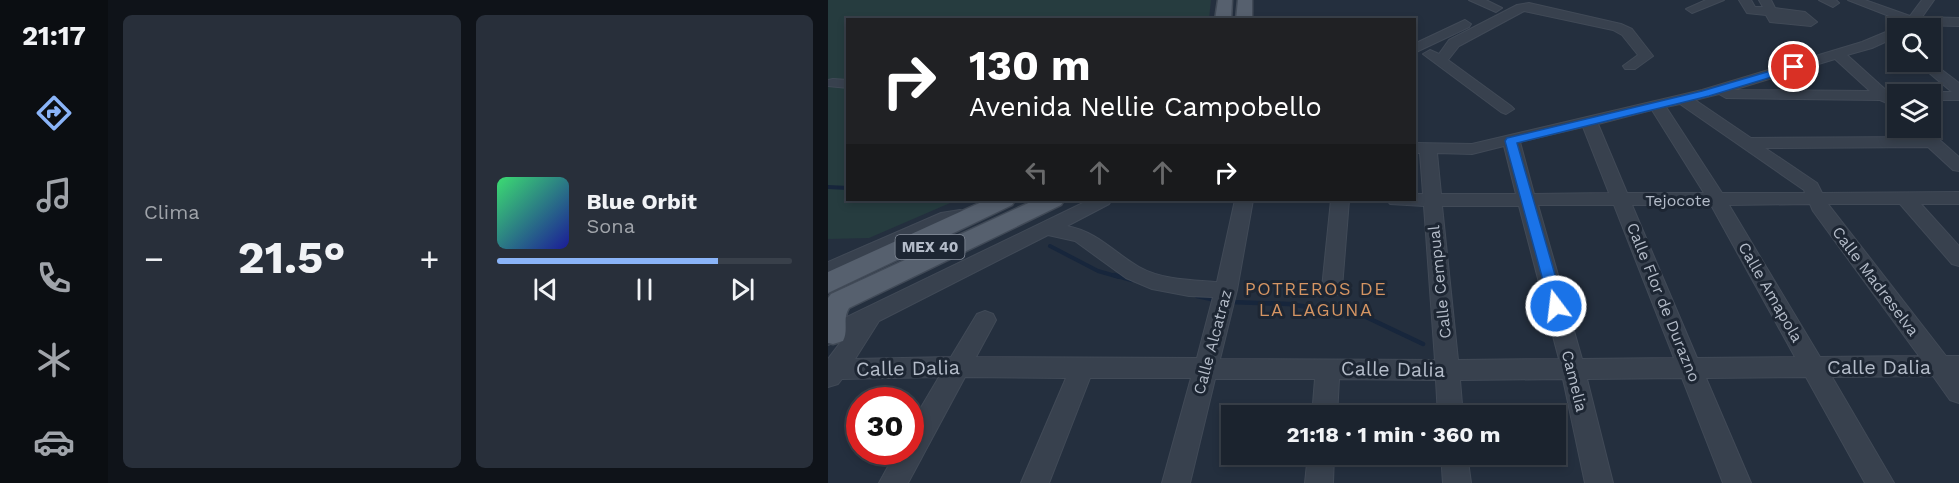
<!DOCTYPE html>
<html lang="es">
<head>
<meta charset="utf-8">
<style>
  :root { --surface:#1b232e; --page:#282f3a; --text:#f1f3f6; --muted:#a0a4aa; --line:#39404a; --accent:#8ab4f8 }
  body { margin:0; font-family:"Work Sans",sans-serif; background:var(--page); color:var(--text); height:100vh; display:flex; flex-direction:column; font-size:22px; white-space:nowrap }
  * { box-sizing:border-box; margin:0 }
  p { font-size:20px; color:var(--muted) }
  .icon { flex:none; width:33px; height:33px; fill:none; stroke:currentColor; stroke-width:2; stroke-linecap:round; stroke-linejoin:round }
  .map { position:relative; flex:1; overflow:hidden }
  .panel { display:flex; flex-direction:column; gap:15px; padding:15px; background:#0f1319; width:720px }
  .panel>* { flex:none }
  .guide { position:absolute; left:18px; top:18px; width:570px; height:183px; border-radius:0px; box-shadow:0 3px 9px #0003,0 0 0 2px var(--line); background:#202124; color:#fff; overflow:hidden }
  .tools { position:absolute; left:1059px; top:18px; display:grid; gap:12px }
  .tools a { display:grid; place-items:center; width:54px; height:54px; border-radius:0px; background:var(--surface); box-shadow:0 3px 9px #0003,0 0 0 2px var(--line); font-size:30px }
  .speed { position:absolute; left:18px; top:387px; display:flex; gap:12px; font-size:30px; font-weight:700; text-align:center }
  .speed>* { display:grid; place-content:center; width:78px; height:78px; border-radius:50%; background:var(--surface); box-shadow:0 3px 9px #0003,0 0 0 2px var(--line); line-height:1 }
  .speed .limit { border:9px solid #d22; background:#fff; color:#111 }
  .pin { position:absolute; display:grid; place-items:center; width:51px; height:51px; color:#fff; margin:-26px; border:3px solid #fff; border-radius:50%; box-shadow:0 2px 6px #0007 }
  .me { position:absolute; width:66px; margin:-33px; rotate:345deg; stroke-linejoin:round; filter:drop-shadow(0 0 4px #0008) }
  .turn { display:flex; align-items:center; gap:21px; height:126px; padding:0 24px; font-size:27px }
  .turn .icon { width:78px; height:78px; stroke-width:2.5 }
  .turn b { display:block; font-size:42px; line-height:51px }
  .lanes { display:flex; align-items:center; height:57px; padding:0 24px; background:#0003; justify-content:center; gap:30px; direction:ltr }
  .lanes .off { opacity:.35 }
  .big { font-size:45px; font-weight:700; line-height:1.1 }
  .panel .tile { flex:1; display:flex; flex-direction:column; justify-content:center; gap:9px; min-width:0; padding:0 21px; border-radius:9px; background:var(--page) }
  .song { display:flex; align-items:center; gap:18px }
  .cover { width:72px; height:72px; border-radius:9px; background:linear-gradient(135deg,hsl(140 70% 55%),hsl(240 70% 35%)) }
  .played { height:6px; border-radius:3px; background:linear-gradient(90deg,var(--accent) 75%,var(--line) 75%) }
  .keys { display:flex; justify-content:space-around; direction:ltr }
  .heat { display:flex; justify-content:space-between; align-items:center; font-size:33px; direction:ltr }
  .panel .tiles { flex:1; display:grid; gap:15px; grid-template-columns:repeat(2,1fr) }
  .trip { position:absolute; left:393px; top:405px; width:345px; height:60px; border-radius:0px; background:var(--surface); box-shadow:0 3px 9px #0003,0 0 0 2px var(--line); font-weight:700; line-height:60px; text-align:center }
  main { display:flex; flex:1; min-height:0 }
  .tab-bar { display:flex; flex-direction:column; width:108px; justify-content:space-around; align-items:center; background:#0b0e12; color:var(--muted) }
  .tab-bar .icon { width:42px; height:42px }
  .tab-bar .selected { color:var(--accent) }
  .tab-bar b { font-size:27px; color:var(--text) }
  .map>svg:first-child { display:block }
  .green { fill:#263c3f }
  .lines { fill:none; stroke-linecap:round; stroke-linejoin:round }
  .stream-far1 { stroke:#17263c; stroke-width:4 }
  .stream { stroke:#17263c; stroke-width:4.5 }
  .minor-casing { stroke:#414a57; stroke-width:2 }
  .major-casing { stroke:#414a57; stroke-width:3 }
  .minor { fill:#38414e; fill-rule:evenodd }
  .major { fill:#56606e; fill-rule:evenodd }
  .route { fill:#1a73e8; stroke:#114b97; stroke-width:1.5 }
  .labels { text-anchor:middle; stroke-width:6; stroke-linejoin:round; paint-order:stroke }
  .shield { fill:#1d2633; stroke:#878f9c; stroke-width:1.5 }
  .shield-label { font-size:15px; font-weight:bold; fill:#b4bcc9 }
  .street-label { font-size:16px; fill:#b4bcc9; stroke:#1d2633 }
  .neighbourhood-label { font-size:18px; letter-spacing:1.5px; fill:#d59563; stroke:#1d2633 }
  .near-street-label { font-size:20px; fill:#b4bcc9; stroke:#1d2633 }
</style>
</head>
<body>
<main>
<nav class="tab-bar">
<b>21:17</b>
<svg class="icon selected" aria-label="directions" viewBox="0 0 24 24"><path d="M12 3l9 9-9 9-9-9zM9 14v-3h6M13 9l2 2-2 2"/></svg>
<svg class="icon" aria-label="music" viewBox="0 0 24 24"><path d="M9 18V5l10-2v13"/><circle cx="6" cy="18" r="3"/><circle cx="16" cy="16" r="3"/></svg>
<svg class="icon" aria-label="phone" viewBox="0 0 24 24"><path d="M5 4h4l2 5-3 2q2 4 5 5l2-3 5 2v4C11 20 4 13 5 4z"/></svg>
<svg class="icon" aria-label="climate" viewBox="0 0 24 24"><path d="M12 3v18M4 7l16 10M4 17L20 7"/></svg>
<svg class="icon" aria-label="car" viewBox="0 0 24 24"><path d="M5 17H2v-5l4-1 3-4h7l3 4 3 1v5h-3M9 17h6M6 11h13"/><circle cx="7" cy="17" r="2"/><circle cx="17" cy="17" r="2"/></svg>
</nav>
<section class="panel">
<div class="tiles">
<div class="tile"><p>Clima</p>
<div class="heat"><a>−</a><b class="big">21.5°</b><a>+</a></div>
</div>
<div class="tile">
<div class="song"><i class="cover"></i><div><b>Blue Orbit</b><p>Sona</p></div></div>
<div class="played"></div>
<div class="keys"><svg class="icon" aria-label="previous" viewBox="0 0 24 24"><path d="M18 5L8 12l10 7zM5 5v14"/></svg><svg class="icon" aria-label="pause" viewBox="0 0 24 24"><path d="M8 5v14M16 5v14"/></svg><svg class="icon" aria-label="next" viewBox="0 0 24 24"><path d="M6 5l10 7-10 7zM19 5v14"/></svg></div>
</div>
</div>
</section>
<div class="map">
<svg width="1131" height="483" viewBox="0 0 1131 483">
  <rect width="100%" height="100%" fill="#242f3e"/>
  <polygon class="green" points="0,0 383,0 381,19 20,20 20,200 129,200 41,238 0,239"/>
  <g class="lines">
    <g class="stream-far1">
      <polyline points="0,187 20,188"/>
      <polyline points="222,246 270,271 291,277"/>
    </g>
    <g class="stream">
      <polyline points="286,275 304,280"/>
      <polyline points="369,296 388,300"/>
      <polyline points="402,302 461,304 536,316 595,344"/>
    </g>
    <defs>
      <g id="minor">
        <polygon points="641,0 658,0 674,8 668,12"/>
        <polygon points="878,0 896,0 864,13 858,9"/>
        <polygon points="911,0 923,0 927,7 935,7 931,0 943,0 947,8 977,12 989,22 983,26 942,22 938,15 919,13"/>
        <polygon points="991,0 1008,0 1011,3 1005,7"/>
        <polygon points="1020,0 1037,0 1082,16 1094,0 1106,0 1094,17 1131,18 1131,26 1085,25 1076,28 1071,25 1074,21"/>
        <polygon points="701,3 793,24 804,29 825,56 807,69 797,69 795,66 810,55 794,35 785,30 696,11 631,46 620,60 683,106 686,109 678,114 673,112 595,54 602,50 611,54 621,40 689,5"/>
        <polygon points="637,20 643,24 641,27 586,53 586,44"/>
        <path d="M1070,27L1075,28H1070V36L1044,48L1019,55L1059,91L1075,93L1076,94H1070V100L1059,103L1052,100L898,98L891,94L867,100L923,138L1090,137L1081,128H1098L1131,157V171L1125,170L1100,147L937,148L989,183L994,193L1131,192V204H1093L1131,246V266L1124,264L1072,204H1000L1118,356H1131V403L1122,400L1105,376L1004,377L1066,483H1037L978,377L878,378L923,483H895L854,378L759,379L785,483H757L735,379L632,380L635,416H610L608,380L511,379L509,416H484L487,379H387L362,483H334L363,378H262L221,483H193L238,378L137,377L80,483H51L68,452H82V426L111,377L14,379L10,384L0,387V359L15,339L0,345V326L261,200H284L281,204L239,226C270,232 285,252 311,267C334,280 364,280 389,282L407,200H425L409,290L392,359L607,360L596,206L562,204L559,200H586V194H595L592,153H586V143L644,144L874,90L1034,42ZM1007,59L1042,91L905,90ZM852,104L976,190L977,193H894L838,107ZM824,110L876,193H799L770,124ZM755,127L781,193L706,194L692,142ZM676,146L688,194H613L609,153L644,154ZM982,204L985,211L1091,356L992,357L901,205ZM710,205H786L846,358L754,359ZM804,205H883L967,357L869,358ZM614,206H691L731,359L630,360ZM220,235L247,241L298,278L324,289L361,296L385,297L369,358L148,357L168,320L165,314L157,311L149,314L123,357L27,359L51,321Z"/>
        <polygon points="1102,61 1131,83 1131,100 1102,100 1102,94 1096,94 1102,92 1124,92 1088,62"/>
        <polygon points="5,79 20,80 20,88 0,86 0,80"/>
        <polygon points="503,200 521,200 514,288 511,294 504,296 497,294 494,288"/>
        <polygon points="132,210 139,212 141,216 139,220 124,224 0,278 0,262 113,213"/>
        <polygon points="480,454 506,454 505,483 477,483"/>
        <polygon points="613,454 639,454 643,483 615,483"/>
      </g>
      <g id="major">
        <polygon points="390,0 404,0 403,20 387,20"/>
        <polygon points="410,0 424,0 424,20 408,20"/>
        <polygon points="158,200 187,200 184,205 0,293 0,272"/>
        <path d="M207,200H236L233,205L21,308C14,319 21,329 15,341L5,344L0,343V298L3,294Z"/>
      </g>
    </defs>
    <use href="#minor" class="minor-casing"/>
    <use href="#major" class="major-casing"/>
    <use href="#minor" class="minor"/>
    <use href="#major" class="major"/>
  </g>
  <polygon class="route" points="966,64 971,67 970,69 881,96 689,143 736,306 733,310 723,310 677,141 679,138 874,91"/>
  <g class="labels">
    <rect class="shield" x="67.5" y="235" width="69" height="24" rx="4.5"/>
    <g class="shield-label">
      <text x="102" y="252">MEX 40</text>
    </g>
    <g class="street-label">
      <text x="850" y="206">Tejocote</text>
      <text transform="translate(1048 281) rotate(53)" y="6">Calle Madreselva</text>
      <text transform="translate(611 282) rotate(-96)" y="6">Calle Cempual</text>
      <text transform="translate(943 292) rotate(60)" y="6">Calle Amapola</text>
      <text transform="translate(836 302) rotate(68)" y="6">Calle Flor de Durazno</text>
      <text transform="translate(384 342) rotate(-75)" y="6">Calle Alcatraz</text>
      <text transform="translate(747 381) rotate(76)" y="6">Camelia</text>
    </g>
    <g class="neighbourhood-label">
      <text x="488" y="295">POTREROS DE<tspan x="488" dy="21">LA LAGUNA</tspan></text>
    </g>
    <g class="near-street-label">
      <text x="1051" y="374">Calle Dalia</text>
      <text transform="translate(80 368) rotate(-1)" y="7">Calle Dalia</text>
      <text transform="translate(565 369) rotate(1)" y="7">Calle Dalia</text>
    </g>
  </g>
</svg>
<div class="tools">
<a><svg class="icon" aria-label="search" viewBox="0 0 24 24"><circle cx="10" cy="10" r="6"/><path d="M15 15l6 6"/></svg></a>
<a><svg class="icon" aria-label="layers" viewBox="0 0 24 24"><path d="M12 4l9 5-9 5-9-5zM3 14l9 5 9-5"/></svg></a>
</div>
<div class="speed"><div class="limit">30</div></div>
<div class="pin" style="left:966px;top:67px;background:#d93025"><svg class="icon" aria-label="arrive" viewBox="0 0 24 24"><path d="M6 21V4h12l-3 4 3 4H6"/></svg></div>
<svg class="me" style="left:728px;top:306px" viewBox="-20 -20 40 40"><circle r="17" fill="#1a73e8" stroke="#fff" stroke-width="3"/><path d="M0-11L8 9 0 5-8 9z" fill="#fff"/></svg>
<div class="trip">21:18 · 1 min · 360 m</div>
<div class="guide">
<div class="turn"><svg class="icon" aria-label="right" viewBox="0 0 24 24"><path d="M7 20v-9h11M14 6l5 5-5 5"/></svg><div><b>130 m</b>Avenida Nellie Campobello</div></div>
<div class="lanes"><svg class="icon off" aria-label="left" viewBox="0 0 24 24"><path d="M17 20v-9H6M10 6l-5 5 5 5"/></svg><svg class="icon off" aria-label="ahead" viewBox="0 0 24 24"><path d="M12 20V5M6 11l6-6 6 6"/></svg><svg class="icon off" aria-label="ahead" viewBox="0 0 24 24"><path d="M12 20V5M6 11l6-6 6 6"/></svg><svg class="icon" aria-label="right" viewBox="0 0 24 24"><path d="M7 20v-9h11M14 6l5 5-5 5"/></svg></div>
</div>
</div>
</main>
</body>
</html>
